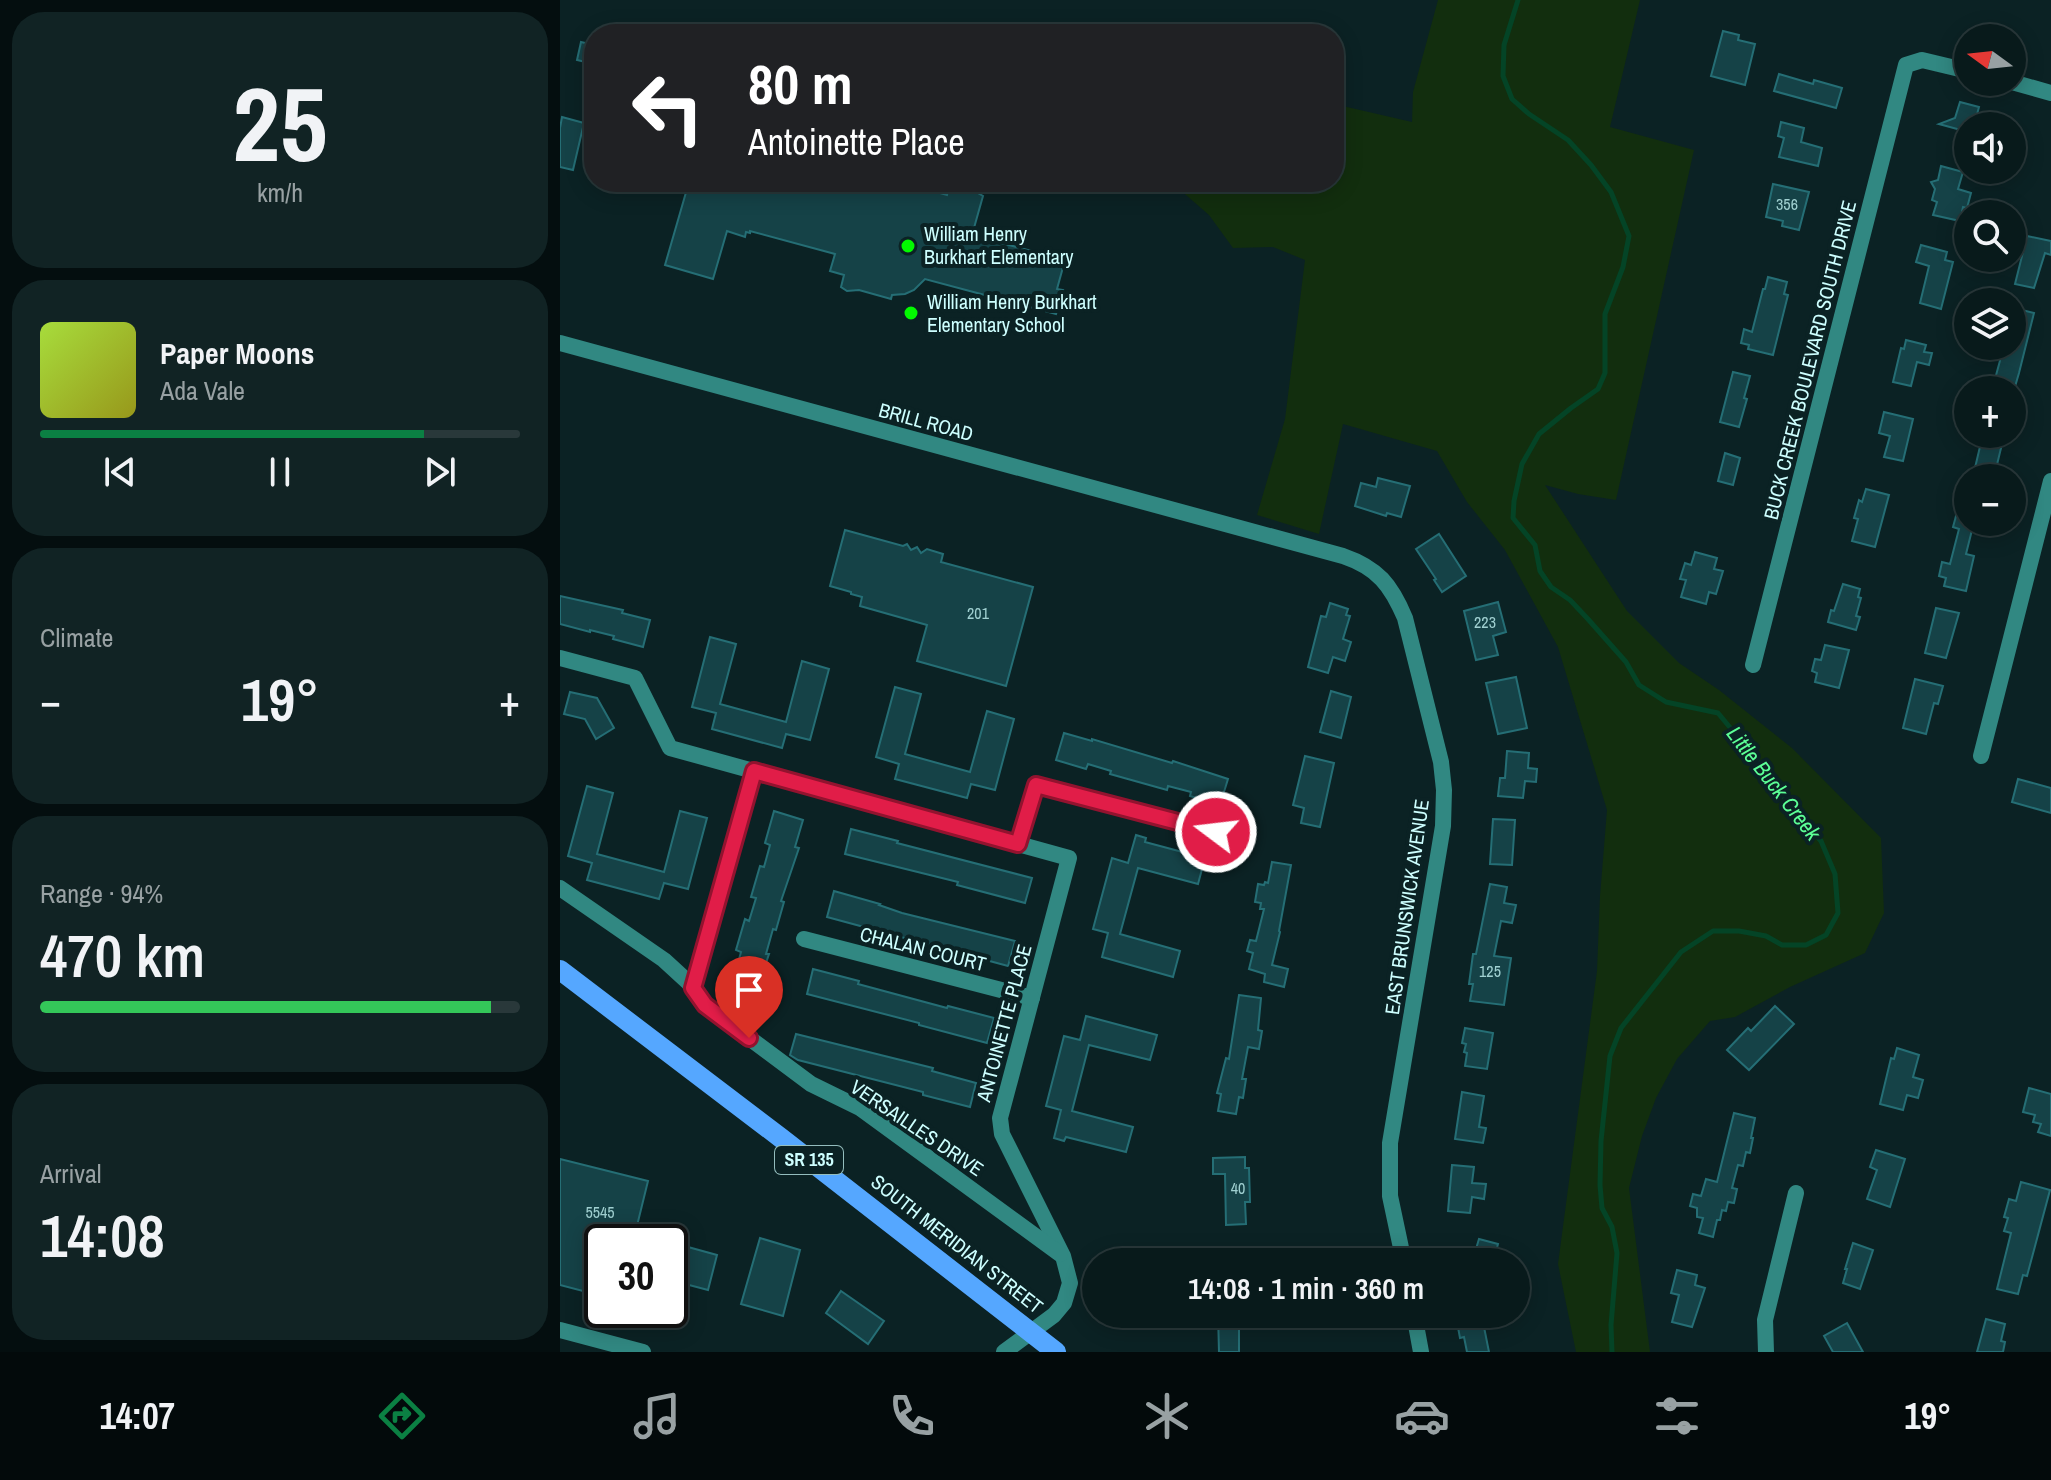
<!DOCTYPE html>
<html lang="en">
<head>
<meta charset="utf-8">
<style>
  :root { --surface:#081a1b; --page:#112324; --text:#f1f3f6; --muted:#98a1a3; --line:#29383a; --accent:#0b8043 }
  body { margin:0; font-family:"Archivo Narrow",sans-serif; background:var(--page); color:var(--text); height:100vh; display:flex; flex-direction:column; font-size:30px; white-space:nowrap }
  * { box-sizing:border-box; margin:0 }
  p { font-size:26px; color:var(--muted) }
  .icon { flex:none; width:44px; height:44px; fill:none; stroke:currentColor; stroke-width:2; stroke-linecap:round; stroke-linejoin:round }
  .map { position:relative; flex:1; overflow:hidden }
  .drawer { display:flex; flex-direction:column; gap:12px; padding:12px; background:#040e0f; width:560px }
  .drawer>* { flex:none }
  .hud { position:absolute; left:24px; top:24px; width:760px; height:168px; border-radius:32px; box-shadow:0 4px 20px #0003,0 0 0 2px var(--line); background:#202124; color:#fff; overflow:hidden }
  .needle { width:52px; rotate:285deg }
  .buttons { position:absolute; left:1394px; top:24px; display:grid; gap:16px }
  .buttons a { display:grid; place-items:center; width:72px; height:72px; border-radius:50%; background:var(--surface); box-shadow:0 4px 20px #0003,0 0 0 2px var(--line); font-size:40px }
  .speed { position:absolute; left:24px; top:1224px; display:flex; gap:16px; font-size:40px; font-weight:700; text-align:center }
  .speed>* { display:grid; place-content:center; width:104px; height:104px; border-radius:50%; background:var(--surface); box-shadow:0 4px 20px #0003,0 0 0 2px var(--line); line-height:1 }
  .speed .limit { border:4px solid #111; border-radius:12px; background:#fff; color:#111 }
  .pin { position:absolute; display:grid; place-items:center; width:68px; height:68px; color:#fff; margin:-82px -34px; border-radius:50% 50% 50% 0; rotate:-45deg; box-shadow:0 0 8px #0007 }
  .pin .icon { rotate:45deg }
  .me { position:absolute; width:88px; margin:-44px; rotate:285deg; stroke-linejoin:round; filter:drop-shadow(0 0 6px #0008) }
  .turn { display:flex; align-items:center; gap:28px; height:168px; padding:0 32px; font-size:36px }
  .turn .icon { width:104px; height:104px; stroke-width:2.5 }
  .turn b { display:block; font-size:56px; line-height:68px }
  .big { font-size:60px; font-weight:600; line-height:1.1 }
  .drawer .widget { flex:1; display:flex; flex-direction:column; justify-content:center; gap:12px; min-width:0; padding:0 28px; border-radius:32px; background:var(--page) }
  .drawer .dial { align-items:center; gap:0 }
  .dial b { font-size:104px; line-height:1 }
  .song { display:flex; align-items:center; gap:24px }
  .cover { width:96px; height:96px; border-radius:12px; background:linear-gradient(135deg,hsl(80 70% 55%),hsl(60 70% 35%)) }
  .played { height:8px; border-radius:4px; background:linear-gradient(90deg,var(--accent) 80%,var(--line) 80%) }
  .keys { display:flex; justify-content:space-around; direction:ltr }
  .heat { display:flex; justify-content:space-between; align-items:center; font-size:44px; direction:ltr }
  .charge { height:12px; border-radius:6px; background:linear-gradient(90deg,#34c759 94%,var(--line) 0) }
  .trip { position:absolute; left:522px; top:1248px; width:448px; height:80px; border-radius:40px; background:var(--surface); box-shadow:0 4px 20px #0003,0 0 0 2px var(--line); font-weight:600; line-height:80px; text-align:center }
  .dock { display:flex; height:128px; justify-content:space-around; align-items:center; background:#030a0b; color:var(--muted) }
  .dock .icon { width:56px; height:56px }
  .dock .active { color:var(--accent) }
  .dock b { font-size:36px; color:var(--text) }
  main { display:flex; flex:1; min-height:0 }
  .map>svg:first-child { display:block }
  .green { fill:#122e0e }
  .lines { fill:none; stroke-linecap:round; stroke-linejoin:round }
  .stream { stroke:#044426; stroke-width:5 }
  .building { fill:#154247; stroke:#256e75; stroke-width:2 }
  .minor { stroke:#318882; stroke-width:16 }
  .major { stroke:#55a7ff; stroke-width:20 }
  .route-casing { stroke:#92132f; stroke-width:20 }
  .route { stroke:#e11d48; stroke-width:14 }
  .poi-dot { fill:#02f900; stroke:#0b2224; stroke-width:3 }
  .labels { text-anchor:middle; stroke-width:8; stroke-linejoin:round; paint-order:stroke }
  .number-label { font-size:16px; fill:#a0d0d1 }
  .shield { fill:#0b2224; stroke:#94bdbd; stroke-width:2 }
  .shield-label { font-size:18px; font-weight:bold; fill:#ceffff }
  .poi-label { font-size:20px; fill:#ceffff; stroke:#0b2224; text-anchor:start }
  .street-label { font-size:20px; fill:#ceffff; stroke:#0b2224 }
  .water-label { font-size:22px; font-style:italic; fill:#5cff96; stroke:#0b2224 }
</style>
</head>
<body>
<main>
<section class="drawer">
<div class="widget dial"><b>25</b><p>km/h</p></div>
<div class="widget">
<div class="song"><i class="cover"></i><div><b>Paper Moons</b><p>Ada Vale</p></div></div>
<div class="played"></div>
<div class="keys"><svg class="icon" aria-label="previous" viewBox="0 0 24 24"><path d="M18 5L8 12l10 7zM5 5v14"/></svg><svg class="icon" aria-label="pause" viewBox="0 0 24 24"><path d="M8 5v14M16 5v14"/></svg><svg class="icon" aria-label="next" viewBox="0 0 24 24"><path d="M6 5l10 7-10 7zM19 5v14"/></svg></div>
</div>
<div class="widget"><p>Climate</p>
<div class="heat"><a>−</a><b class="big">19°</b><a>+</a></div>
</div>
<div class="widget"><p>Range · 94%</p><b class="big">470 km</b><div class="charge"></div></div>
<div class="widget"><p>Arrival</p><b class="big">14:08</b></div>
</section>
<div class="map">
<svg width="1491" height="1352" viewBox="0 0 1491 1352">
  <rect width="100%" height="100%" fill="#0b2224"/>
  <polygon class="green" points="878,0 1080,0 1050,127 1134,150 1056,500 1018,494 985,485 1067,611 1119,663 1159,690 1232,748 1321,838 1324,913 1305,953 1230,987 1175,1017 1150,1021 1117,1059 1096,1098 1082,1136 1069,1188 1090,1352 1016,1352 998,1264 1037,971 1040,896 1047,810 998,647 945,550 907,502 877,451 783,424 759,534 697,515 725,419 745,260 713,247 673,248 649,215 611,182 774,182 774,104 852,122 853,92"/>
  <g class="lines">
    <polyline class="stream" points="958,0 944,45 943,76 952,99 969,114 1008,140 1031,165 1051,192 1069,236 1063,267 1045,314 1045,373 1038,389 1011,408 979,434 962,464 954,501 953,518 975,545 980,571 991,587 1010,600 1027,618 1066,662 1079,685 1106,702 1158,713 1197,760 1223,797 1261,841 1275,874 1278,913 1266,935 1246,945 1222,945 1206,936 1179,931 1153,931 1121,952 1061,1028 1050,1056 1041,1141 1040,1185 1042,1208 1052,1227 1057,1253 1051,1325 1052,1352"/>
  </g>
  <g class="building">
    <polygon points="1163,31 1179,35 1178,40 1195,44 1185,85 1151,76"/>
    <polygon points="21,42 34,45 34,64 17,60"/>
    <polygon points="1219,74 1253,84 1254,80 1282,88 1276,108 1214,91"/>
    <polygon points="1400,102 1419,107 1414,126 1408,126 1408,132 1379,124 1395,118"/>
    <polygon points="2,117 24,123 13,170 0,167 0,128"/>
    <polygon points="1221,122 1244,128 1241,142 1262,148 1258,166 1219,157 1224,138 1218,136"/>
    <polygon points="1381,166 1403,172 1398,189 1411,193 1407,208 1403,207 1400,221 1373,215 1377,202 1372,200 1375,189 1371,182 1378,180"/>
    <polygon points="129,182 222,182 244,188 245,182 360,182 359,187 387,195 389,186 393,187 394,183 409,188 423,196 412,235 505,260 497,289 503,290 496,314 365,279 354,290 345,294 332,295 331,299 299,290 287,291 281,287 284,275 270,271 275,254 190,231 190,233 186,232 185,237 167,231 153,279 105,265"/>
    <polygon points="1213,184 1249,192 1239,230 1222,226 1223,221 1206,217"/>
    <polygon points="1467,236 1491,241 1491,255 1485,253 1474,288 1455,284"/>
    <polygon points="1361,245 1387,252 1385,260 1393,262 1381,309 1360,303 1369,266 1356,262"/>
    <polygon points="1208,277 1227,282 1224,294 1228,295 1213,355 1188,349 1189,345 1181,343 1184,329 1192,332 1203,289 1205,289"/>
    <polygon points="1454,308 1474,313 1459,373 1454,390 1432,390 1444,346 1452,346 1452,314"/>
    <polygon points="1346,340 1366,345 1364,352 1372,353 1369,365 1357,362 1351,386 1333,382 1341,348 1344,349"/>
    <polygon points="1173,372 1190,376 1184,398 1187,399 1179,427 1160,422"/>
    <polygon points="1324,412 1353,419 1343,461 1324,457 1330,436 1319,433"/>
    <polygon points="1423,434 1443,434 1440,444 1442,444 1434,477 1414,472"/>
    <polygon points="1165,453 1180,458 1173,485 1158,481"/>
    <polygon points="818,478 850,486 841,517 827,513 826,516 795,506 801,483 816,487"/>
    <polygon points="1306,489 1329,495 1315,547 1292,541 1298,519 1294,518 1299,500 1302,502"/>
    <polygon points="1396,516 1408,519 1408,522 1414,522 1406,554 1414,556 1406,591 1384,586 1386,578 1379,576 1382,562 1390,564 1399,529 1393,527"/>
    <polygon points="285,530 343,546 347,544 351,550 357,547 361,553 367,549 383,554 381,562 473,587 446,686 357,661 367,625 300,606 302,597 291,594 291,592 270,586"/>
    <polygon points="879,534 906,576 882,592 874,580 876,579 856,549"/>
    <polygon points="1135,552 1157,558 1154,569 1163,571 1156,594 1149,592 1146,604 1121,597 1126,580 1120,579 1125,563 1131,565"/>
    <polygon points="1283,584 1300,589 1298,597 1301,598 1296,616 1300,617 1296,630 1268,622 1271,610 1274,611"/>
    <polygon points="0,596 63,610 62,613 90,620 83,647 53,639 54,636 30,630 30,632 0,624"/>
    <polygon points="938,602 946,632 933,636 938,655 916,660 904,611"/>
    <polygon points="770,603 788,609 786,615 790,616 783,639 791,642 785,661 773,657 768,673 748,667 761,616 766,617"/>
    <polygon points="1376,608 1399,613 1386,658 1365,653"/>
    <polygon points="150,637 176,644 160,704 226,722 242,661 269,669 250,740 226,734 222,748 152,729 156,713 132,707"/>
    <polygon points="1265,645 1289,650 1279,688 1255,682 1257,673 1252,671 1255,659 1261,660"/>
    <polygon points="956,677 967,728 938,734 926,683"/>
    <polygon points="1355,679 1383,686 1378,704 1374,703 1366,734 1343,728"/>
    <polygon points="335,687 361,694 345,754 410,772 427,711 454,719 435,790 411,784 407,798 335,779 339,764 316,757"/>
    <polygon points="771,691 791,697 781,738 760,732"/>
    <polygon points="10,692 37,698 54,728 36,739 25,719 4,714"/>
    <polygon points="504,733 532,741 532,739 612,763 613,761 668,779 660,805 630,796 631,792 608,786 607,790 550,774 551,771 528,764 526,769 496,760"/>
    <polygon points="947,751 969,753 968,768 977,769 976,782 965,781 963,798 938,796 940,778 945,778"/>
    <polygon points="745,756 774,763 760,827 741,823 744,808 733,805"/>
    <polygon points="1458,779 1491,788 1491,813 1452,802"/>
    <polygon points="27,786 53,793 37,854 104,872 120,811 147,818 128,889 104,883 99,899 27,880 32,863 8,856"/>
    <polygon points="214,811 243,820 235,847 239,848 221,901 224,902 216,930 213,929 206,954 209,954 190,1011 163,1003 172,973 175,974 181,952 176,950 185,919 189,921 196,898 191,897 200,866 204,867 210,845 205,843"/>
    <polygon points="933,819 955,820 952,865 930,864"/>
    <polygon points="291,829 338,841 337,843 472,878 465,903 397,885 398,882 285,854"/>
    <polygon points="576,835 586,838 585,842 645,858 638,884 578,868 560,934 620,951 613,977 542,957 548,933 533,929 552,858 568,863"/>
    <polygon points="712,862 731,865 719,931 720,932 712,965 728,969 724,987 704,982 705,974 689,969 693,953 687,951 690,940 696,941 704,909 700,909 701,903 695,902 698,884 704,885 705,882 708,883"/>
    <polygon points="930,884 947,887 944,903 956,905 952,923 941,921 934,956 951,958 944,1005 910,1001 913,984 909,984 913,954 916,954"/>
    <polygon points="274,891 320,904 319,905 342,913 455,941 448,966 267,917"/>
    <polygon points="253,969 299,981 298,984 387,1008 388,1006 434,1018 427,1043 359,1025 359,1023 247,994"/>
    <polygon points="679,995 701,998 698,1030 702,1031 699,1049 688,1047 682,1079 686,1079 683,1098 679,1097 676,1114 658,1111 661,1094 657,1093 666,1058 669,1059"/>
    <polygon points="1215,1006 1234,1024 1189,1070 1167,1050 1188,1028 1191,1031"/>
    <polygon points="526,1016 597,1035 590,1060 529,1045 512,1111 573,1127 566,1152 506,1137 504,1141 494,1138 501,1110 486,1106 504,1036 520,1040"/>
    <polygon points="905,1028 933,1033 927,1069 905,1066 907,1053 904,1052 906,1044 902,1043"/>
    <polygon points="236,1034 373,1068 372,1071 416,1083 410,1107 363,1095 363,1092 238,1060 230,1055"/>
    <polygon points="1337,1048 1359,1055 1353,1077 1363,1080 1358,1098 1347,1095 1343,1110 1320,1104 1331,1058 1334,1059"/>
    <polygon points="1469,1088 1491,1094 1491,1136 1478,1132 1481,1124 1473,1122 1475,1115 1463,1112"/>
    <polygon points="902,1092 924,1096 919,1127 926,1128 923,1143 895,1139"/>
    <polygon points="1174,1113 1195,1118 1191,1138 1193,1138 1190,1153 1186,1152 1183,1166 1178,1165 1172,1188 1177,1189 1174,1203 1168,1202 1166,1211 1162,1210 1160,1220 1157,1220 1153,1237 1139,1233 1143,1218 1137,1217 1137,1208 1130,1206 1133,1194 1141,1196 1146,1179 1157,1182"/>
    <polygon points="1316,1150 1345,1159 1330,1207 1307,1199 1317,1170 1310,1167"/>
    <polygon points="685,1157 685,1168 689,1168 690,1202 685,1202 686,1224 666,1225 665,1174 653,1174 653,1158"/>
    <polygon points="0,1159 88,1181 73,1242 42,1242 42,1296 0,1285"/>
    <polygon points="892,1165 914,1167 912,1183 926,1184 924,1199 912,1197 910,1213 888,1211"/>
    <polygon points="1461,1182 1490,1190 1467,1276 1463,1275 1458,1294 1437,1289 1451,1233 1444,1231 1448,1218 1444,1217 1449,1199 1456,1201"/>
    <polygon points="200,1238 240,1250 223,1316 181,1304"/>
    <polygon points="919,1239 938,1244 933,1262 912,1262"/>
    <polygon points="110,1242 157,1255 148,1290 110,1280"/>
    <polygon points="1293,1243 1313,1250 1300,1289 1283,1283 1287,1269 1285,1269"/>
    <polygon points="1117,1270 1137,1275 1135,1285 1145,1288 1132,1327 1112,1322 1119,1295 1111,1293"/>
    <polygon points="281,1291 324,1321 308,1344 266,1313"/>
    <polygon points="658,1314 679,1314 679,1352 659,1352"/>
    <polygon points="922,1317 929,1352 907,1352 904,1337 900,1338 897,1322"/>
    <polygon points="1426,1319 1445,1324 1441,1341 1445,1342 1443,1352 1417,1352"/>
    <polygon points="1287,1323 1303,1352 1273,1352 1264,1336"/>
  </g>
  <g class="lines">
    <g class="minor">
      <polyline points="1452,82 1491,93"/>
      <path d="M0,343L783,556C818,568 831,585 845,618L881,762L884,790L883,826L830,1143V1196L844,1262"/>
      <polyline points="0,658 75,678 110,748 509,858 440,1118 442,1134 503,1256 510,1283 504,1303 494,1315 444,1352"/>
      <polyline points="1193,665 1346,65 1362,60 1408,71"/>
      <polyline points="1421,756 1491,481"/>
      <polyline points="458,844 476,785 656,832"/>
      <polyline points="0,888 104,960 128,982 145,1005 251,1084 300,1108 500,1254"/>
      <polyline points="244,939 472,998"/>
      <polyline points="133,988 194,771"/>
      <polyline points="854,1314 861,1352"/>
      <polyline points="0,1330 83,1352"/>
      <polyline points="1206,1352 1205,1320 1236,1193"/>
    </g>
    <polyline class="major" points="0,970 221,1138 496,1352"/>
  </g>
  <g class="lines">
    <defs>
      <polyline id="route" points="189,1038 145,1005 133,988 194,771 458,844 476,785 656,832"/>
    </defs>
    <use href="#route" class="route-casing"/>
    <use href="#route" class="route"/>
  </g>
  <g class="poi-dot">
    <circle cx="348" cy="246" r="8"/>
    <circle cx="351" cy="313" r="8"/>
  </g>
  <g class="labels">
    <g class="number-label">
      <text x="1227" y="210">356</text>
      <text x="418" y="619">201</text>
      <text x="925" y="628">223</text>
      <text x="930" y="977">125</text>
      <text x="678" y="1194">40</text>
      <text x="40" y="1218">5545</text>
    </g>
    <rect class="shield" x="215" y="1146" width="68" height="28" rx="6"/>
    <g class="shield-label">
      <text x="249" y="1166">SR 135</text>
    </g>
    <g class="poi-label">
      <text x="364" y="241">William Henry<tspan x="364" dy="23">Burkhart Elementary</tspan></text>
      <text x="367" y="309">William Henry Burkhart<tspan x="367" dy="23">Elementary School</tspan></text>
    </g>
    <g class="street-label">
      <text transform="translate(1250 360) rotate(-76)" y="7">BUCK CREEK BOULEVARD SOUTH DRIVE</text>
      <text transform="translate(366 422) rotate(15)" y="7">BRILL ROAD</text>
      <text transform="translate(847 907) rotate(-82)" y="7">EAST BRUNSWICK AVENUE</text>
      <text transform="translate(363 949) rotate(14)" y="7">CHALAN COURT</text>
      <text transform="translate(444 1023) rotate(-75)" y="7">ANTOINETTE PLACE</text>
      <text transform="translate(357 1128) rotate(34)" y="7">VERSAILLES DRIVE</text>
      <text transform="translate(397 1244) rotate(38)" y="7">SOUTH MERIDIAN STREET</text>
    </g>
    <g class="water-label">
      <text transform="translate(1214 783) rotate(52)" y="8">Little Buck Creek</text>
    </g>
  </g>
</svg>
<div class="buttons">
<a><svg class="needle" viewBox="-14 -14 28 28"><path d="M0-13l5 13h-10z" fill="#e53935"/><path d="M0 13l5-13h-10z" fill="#98a1a3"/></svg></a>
<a><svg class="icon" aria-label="sound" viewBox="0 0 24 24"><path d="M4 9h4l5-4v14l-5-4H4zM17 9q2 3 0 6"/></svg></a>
<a><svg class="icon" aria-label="search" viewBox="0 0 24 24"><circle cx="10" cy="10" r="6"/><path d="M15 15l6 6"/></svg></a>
<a><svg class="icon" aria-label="layers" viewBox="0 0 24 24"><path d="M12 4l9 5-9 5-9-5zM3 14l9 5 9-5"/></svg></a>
<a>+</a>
<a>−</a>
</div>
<div class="speed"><div class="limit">30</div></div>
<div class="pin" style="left:189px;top:1038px;background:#d93025"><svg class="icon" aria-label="arrive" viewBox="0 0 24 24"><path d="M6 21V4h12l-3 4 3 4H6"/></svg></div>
<svg class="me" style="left:656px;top:832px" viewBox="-20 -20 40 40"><circle r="17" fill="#e11d48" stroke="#fff" stroke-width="3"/><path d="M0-11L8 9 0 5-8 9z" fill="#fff"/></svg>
<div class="trip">14:08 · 1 min · 360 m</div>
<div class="hud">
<div class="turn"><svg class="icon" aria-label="left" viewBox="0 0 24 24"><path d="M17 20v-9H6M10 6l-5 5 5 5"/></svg><div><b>80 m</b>Antoinette Place</div></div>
</div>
</div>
</main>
<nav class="dock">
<b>14:07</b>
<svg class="icon active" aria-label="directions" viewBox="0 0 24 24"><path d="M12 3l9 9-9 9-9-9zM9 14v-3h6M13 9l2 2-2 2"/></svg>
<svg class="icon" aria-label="music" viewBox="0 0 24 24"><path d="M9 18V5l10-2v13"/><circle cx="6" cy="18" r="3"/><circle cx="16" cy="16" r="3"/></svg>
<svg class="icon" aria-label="phone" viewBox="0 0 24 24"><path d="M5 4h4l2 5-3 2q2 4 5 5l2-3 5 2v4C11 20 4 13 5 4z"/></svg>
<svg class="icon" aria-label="climate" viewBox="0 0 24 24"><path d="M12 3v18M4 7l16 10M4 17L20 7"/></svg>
<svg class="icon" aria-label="car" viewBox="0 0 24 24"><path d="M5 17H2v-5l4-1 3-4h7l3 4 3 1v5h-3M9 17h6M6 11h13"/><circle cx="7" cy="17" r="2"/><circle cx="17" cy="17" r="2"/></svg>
<svg class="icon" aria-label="filters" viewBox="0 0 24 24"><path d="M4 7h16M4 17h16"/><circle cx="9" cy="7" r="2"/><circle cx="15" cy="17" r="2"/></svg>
<b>19°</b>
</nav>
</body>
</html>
